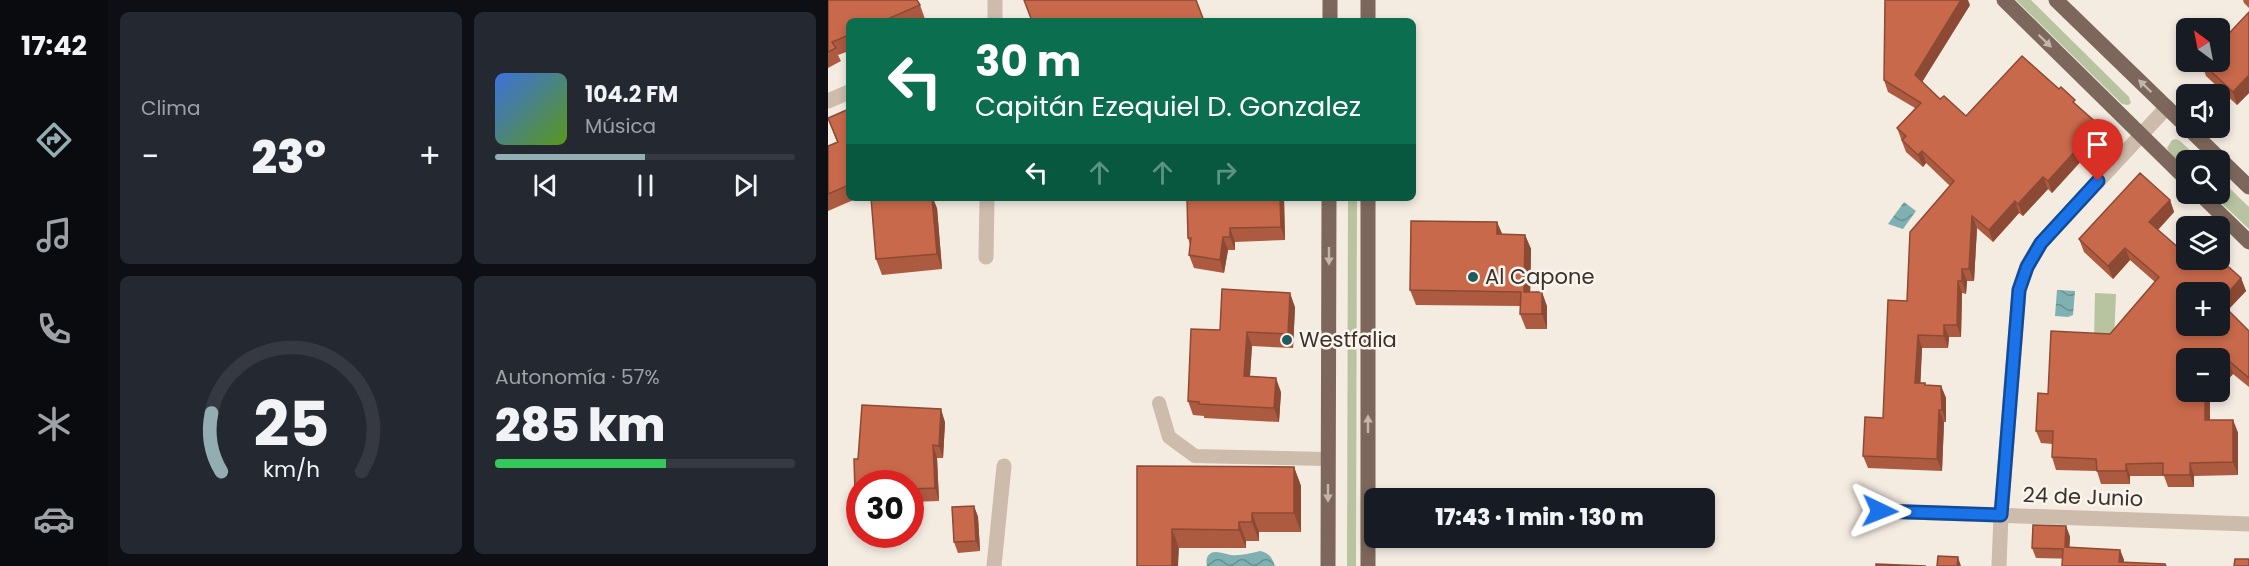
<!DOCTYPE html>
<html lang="es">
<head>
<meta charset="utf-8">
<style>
  :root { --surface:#171b24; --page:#242831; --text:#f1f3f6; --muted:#9ea1a6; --line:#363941; --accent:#92aeb2 }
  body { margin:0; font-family:Poppins,sans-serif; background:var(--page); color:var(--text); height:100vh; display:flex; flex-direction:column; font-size:22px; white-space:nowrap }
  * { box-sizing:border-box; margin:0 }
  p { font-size:20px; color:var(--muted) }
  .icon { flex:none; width:33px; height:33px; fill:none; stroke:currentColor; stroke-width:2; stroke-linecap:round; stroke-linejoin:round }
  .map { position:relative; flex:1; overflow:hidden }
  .drawer { display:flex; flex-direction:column; gap:12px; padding:12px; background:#0d0f14; width:720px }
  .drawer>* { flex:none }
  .top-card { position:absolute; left:18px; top:18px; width:570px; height:183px; border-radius:9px; box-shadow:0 3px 9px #0003; background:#0b6e4f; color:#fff; overflow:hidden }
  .needle { width:39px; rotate:328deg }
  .buttons { position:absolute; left:1348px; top:18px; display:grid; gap:12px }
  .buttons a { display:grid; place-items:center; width:54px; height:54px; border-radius:9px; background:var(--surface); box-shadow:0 3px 9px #0003; font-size:30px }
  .speed { position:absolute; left:18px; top:470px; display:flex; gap:12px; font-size:30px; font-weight:700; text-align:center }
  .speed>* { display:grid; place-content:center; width:78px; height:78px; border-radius:50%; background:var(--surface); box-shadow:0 3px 9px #0003; line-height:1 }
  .speed .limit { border:9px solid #d22; background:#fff; color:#111 }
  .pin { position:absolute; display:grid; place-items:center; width:51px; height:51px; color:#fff; margin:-62px -26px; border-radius:50% 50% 50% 0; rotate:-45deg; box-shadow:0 0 6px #0007 }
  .pin .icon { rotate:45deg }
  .me { position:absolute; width:66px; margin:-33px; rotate:92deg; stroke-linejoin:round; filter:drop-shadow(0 0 4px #0008) }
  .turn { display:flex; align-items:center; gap:21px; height:126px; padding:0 30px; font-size:27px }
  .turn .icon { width:78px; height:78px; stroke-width:2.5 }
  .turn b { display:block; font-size:42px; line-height:51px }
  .lanes { display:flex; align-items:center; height:57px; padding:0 30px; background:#0003; justify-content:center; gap:30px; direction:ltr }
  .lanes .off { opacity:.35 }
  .big { font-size:45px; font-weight:800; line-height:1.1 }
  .drawer .widget { flex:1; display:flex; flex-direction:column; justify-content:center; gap:9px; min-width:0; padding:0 21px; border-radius:9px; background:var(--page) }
  .drawer .dial { align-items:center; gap:0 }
  .dial svg { height:156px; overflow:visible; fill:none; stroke:var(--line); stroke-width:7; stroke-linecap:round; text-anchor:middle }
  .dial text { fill:var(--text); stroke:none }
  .song { display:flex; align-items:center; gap:18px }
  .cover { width:72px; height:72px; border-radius:9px; background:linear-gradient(135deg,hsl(220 70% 55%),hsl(90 70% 35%)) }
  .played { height:6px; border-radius:3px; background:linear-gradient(90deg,var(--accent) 50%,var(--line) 50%) }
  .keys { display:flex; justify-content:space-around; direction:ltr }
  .heat { display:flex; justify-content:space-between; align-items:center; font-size:33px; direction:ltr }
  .charge { height:9px; border-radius:4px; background:linear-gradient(90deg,#34c759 57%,var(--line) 0) }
  .drawer .tiles { flex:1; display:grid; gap:12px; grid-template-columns:repeat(2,1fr) }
  .trip { position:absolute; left:536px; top:488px; width:351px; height:60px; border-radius:9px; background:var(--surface); box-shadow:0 3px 9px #0003; font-weight:800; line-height:60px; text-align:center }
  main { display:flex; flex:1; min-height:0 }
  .tabs { display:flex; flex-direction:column; width:108px; justify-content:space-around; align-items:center; background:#090b0e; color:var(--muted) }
  .tabs .icon { width:42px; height:42px }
  .tabs .on { color:var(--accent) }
  .tabs b { font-size:27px; color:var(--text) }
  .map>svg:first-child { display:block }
  .grass { fill:#b8c4a0 }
  .water { fill:url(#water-waves) }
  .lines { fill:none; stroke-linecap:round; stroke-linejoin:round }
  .service { stroke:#cdbbac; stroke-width:14 }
  .minor { stroke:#cdbbac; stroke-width:15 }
  .primary { stroke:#7d675c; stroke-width:15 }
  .wall { fill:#ac5a40 }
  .shaded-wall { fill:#8c4a34 }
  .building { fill:#c8694b; stroke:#8c4a34; stroke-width:1.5 }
  .oneway { fill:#c2b5ac }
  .route-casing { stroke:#114b97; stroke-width:15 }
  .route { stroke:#1a73e8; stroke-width:10 }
  .poi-dot { fill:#1f5a5e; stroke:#fbf5ee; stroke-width:2 }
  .labels { text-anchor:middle; stroke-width:5; stroke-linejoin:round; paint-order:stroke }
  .poi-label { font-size:21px; fill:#3b302b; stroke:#fbf5ee; text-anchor:start }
  .street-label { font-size:21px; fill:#3b302b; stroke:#fbf5ee }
</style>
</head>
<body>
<main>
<nav class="tabs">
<b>17:42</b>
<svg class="icon on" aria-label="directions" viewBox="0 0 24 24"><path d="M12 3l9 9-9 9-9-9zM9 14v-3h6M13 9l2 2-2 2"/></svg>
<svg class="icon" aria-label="music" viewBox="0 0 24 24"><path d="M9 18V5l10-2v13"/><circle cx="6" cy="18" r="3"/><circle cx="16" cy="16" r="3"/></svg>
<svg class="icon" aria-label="phone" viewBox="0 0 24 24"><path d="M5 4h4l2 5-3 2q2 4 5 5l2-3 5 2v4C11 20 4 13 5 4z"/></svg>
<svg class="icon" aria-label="climate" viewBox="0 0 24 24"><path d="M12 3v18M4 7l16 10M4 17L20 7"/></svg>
<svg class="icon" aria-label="car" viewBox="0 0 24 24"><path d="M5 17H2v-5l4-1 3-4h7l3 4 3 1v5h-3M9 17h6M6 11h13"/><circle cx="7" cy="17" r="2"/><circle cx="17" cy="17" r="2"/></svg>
</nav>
<section class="drawer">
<div class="tiles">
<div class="widget"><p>Clima</p>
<div class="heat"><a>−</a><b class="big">23°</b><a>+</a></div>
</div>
<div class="widget">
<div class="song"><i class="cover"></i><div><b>104.2 FM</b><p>Música</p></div></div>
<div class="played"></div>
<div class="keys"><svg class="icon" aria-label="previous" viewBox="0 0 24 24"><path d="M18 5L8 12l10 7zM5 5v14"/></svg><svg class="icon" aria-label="pause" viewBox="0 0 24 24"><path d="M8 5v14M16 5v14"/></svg><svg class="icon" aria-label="next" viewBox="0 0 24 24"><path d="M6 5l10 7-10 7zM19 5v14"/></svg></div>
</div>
<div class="widget dial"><svg viewBox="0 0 100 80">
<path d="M14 69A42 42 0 1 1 86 69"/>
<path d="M14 69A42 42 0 0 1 9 39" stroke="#92aeb2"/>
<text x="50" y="56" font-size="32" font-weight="700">25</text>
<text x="50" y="72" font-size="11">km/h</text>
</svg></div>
<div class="widget"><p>Autonomía · 57%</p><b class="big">285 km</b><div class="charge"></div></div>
</div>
</section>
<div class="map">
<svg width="1421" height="566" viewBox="0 0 1421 566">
  <defs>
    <pattern id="water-waves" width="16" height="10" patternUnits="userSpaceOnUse" patternTransform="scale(1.5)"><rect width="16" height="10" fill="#7fb0b2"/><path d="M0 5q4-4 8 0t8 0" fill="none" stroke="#699091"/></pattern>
  </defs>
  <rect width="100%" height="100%" fill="#f4ebe1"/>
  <g class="grass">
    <polygon points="1188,0 1203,0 1301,97 1303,103 1300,105 1294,104"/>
    <polygon points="1348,139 1352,141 1373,160 1359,160 1359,170 1341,152 1339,148 1344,140"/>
    <polygon points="1392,179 1421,207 1421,229 1384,194 1392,194"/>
    <polygon points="520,198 529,198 528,566 519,566"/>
    <polygon points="1267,293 1288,294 1286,341 1266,341"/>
  </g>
  <g class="water">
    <polygon points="1076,202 1088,211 1075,229 1060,224"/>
    <polygon points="1229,290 1247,291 1245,315 1240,317 1227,316"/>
    <path d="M432,551C441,553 444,557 447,566H379C378,561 378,556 383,553C389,550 397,554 403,555C413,556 423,553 432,551Z"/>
  </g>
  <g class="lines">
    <polyline class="service" points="331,403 341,437 367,456 500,459"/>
    <g class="minor">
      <polyline points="167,21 167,0"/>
      <polyline points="0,101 21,92"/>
      <polyline points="158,257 159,198"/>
      <polyline points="1052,511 1421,524"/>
      <polyline points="166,566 176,466"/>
      <polyline points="1171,566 1173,515 1191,290 1199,266 1213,243 1339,107"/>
    </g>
    <g class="primary">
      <polyline points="1176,0 1359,180"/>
      <polyline points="1228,0 1359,127"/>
      <polyline points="502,21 502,0"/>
      <polyline points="540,21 540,0"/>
      <polyline points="1360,128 1421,187"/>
      <polyline points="1372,194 1421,242"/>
      <polyline points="500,566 501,198"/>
      <polyline points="540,566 540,198"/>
    </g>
  </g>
  <g class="wall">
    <polygon points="0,0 92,5 97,19 92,21 21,21 21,51 10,55 13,61 0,68"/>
    <polygon points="1415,0 1421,0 1421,8 1416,3"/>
    <polygon points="1142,5 1094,82 1112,99 1138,116 1249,106 1275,137 1224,193 1220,189 1195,216 1191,213 1165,242 1149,228 1146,281 1139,281 1138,294 1134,293 1133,337 1121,337 1120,348 1094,348 1092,383 1097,383 1098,385 1113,386 1118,398 1118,422 1116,422 1114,471 1040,468 1035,456 1055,418 1079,301 1122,186 1098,163 1095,167 1078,152 1069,128 1087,108 1060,92 1056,80"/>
    <polygon points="1421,12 1421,93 1409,105 1378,76 1373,62"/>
    <polygon points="21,109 21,198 30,198 0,211 0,146 9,142 0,119"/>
    <polygon points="456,198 457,240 407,242 407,250 400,250 396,273 366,268 361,255 362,245 360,238"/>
    <polygon points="1342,200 1346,212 1330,230 1352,249 1391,264 1413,278 1418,291 1400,310 1421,331 1421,387 1405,374 1392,388 1392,358 1382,398 1382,420 1405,420 1410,433 1410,475 1366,476 1366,487 1340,487 1336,476 1302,476 1302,484 1273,484 1269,471 1228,470 1224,457 1225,444 1213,443 1208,431 1220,394 1282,334 1327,282 1302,260 1285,279 1256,252 1251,239"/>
    <polygon points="109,208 114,269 54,275 48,259"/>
    <polygon points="669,222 674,234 697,235 703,249 702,292 719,306 719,329 698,329 692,314 693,306 588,305 582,290"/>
    <polygon points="467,307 465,348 424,346 422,376 453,392 451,422 376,418 376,416 365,415 360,401 392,330"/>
    <polygon points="117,422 115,458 109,458 111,501 82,502 82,483 32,503 27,492 30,459"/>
    <polygon points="309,466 466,467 473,486 473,532 431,532 431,541 418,541 418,548 351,548"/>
    <polygon points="146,506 150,517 152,551 130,553 126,542"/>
    <polygon points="1238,526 1242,537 1241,547 1292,550 1296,560 1208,558 1204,548"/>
    <polygon points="36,534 80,534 80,535 37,537"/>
  </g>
  <g class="shaded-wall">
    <polygon points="1133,0 1140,0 1142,5 1091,87 1087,75"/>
    <polygon points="1421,75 1421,93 1409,105 1405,92"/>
    <polygon points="1271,125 1275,137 1224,193 1220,181"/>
    <polygon points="1094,151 1098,163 1095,167 1090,155"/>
    <polygon points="1215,177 1220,189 1195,216 1190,204"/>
    <polygon points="104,198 105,198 109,208 114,269 109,254"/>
    <polygon points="452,198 456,198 457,240 453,227"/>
    <polygon points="1342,200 1346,212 1326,234 1321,222"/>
    <polygon points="1187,201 1191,213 1165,242 1161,230"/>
    <polygon points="1144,216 1149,228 1146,281 1141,269"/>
    <polygon points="669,222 675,236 669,234"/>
    <polygon points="402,228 407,242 407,250 402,237"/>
    <polygon points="697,235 703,249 702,306 696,292"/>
    <polygon points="395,237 400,250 396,273 392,260"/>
    <polygon points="1297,248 1302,260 1285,279 1280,266"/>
    <polygon points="1134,269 1139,281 1138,294 1134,281"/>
    <polygon points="1413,278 1418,291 1396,314 1392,302"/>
    <polygon points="1130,281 1134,293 1133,337 1129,325"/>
    <polygon points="714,292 719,306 719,329 714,314"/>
    <polygon points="462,293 467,307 465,348 460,334"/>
    <polygon points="1116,325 1121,337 1120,348 1116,336"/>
    <polygon points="419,332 424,346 421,390 416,376"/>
    <polygon points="1090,335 1094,348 1092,395 1087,383"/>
    <polygon points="1401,361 1405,374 1392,388 1392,370"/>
    <polygon points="448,378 453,392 451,422 446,408"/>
    <polygon points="1113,386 1118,398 1118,422 1114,410"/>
    <polygon points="1377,392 1388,392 1382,398 1382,433 1377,420"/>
    <polygon points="113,409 117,422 115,458 111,446"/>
    <polygon points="1111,410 1116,422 1114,471 1109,459"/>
    <polygon points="1405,420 1410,433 1410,475 1405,462"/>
    <polygon points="105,445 109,458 111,501 107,488"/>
    <polygon points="1362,463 1366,476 1366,487 1362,475"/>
    <polygon points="1298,464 1302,476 1302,484 1298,471"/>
    <polygon points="466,467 473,486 473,532 466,513"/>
    <polygon points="146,506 150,517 152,551 148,541"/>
    <polygon points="424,513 431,532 431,541 424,522"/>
    <polygon points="411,522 418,541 418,548 411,530"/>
    <polygon points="1238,526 1242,537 1241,557 1237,547"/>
    <polygon points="344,529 351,548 350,566 344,566"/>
    <polygon points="1292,550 1296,560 1295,566 1291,562"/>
    <polygon points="1130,557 1133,566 1129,566"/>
  </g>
  <g class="building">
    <polygon points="0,0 89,0 92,5 55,21 21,21 21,35 4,42 8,48 0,52"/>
    <polygon points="196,0 368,0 376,21 204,21"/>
    <polygon points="1057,0 1133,0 1087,75 1112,99 1116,96 1138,116 1194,56 1231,89 1233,87 1247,100 1245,102 1271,125 1220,181 1215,177 1190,204 1187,201 1161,230 1144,216 1141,269 1134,269 1134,281 1130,281 1129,325 1116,325 1116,336 1090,335 1087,383 1097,383 1097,385 1113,386 1114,410 1111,410 1109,459 1035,456 1037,417 1055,418 1060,300 1079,301 1082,232 1126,181 1094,151 1090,155 1074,140 1078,136 1069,128 1093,103 1056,80"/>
    <polygon points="1421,12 1421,75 1405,92 1373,62 1392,62 1392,43"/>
    <polygon points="21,109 21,185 0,194 0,146 10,142 0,118"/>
    <polygon points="1312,173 1342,200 1321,222 1352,249 1359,242 1359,260 1386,260 1391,264 1394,261 1413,278 1392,302 1392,292 1359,292 1359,326 1392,326 1392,302 1421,331 1421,378 1401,361 1392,370 1392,358 1359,358 1359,392 1377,392 1377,420 1405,420 1405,462 1362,463 1362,475 1335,475 1335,463 1298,464 1298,471 1269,471 1268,459 1224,457 1225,431 1208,431 1210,393 1220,394 1223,331 1282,334 1331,277 1297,248 1280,266 1251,239"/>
    <polygon points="43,198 104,198 109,254 48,259"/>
    <polygon points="359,198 452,198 453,227 402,228 402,237 395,237 392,260 361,255 363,238 360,238"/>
    <polygon points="583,221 669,222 669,234 697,235 696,292 714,292 714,314 692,314 693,292 582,290"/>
    <polygon points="394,289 462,293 460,334 419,332 416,376 448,378 446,408 371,404 371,402 360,401 363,329 392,330"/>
    <polygon points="34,405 113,409 111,446 105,445 107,488 82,489 82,483 32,483 32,500 31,492 27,492 26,459 30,459"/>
    <polygon points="309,466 466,467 466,513 424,513 424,522 411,522 411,530 344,529 344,566 309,566"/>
    <polygon points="146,506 148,541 126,542 124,507"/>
    <polygon points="1205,525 1238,526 1237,547 1292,550 1291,562 1337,564 1338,566 1234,566 1235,549 1204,548"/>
    <polygon points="1110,556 1130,557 1129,566 1109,566"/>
    <polygon points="1407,559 1421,559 1421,566 1406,566"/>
    <polygon points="1048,564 1098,566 1048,566"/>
  </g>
  <defs><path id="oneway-solid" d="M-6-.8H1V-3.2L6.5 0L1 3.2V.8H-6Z" transform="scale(1.5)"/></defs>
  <g class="oneway">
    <use href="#oneway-solid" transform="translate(1217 41) rotate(44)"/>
    <use href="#oneway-solid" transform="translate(1317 86) rotate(-136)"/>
    <use href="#oneway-solid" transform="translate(501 256) rotate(90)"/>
    <use href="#oneway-solid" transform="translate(540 424) rotate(-90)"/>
    <use href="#oneway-solid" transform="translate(500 493) rotate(90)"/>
  </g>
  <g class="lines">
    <defs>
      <polyline id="route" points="1052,511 1173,515 1191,290 1199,267 1213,243 1270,181"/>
    </defs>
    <use href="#route" class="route-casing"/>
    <use href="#route" class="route"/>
  </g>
  <g class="poi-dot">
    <circle cx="645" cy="277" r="6"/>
    <circle cx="459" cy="340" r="6"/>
  </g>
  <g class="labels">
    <g class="poi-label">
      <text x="657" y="284">Al Capone</text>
      <text x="471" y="347">Westfalia</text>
    </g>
    <g class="street-label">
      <text transform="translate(1255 497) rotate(2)" y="7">24 de Junio</text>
    </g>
  </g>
</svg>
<div class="buttons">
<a><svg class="needle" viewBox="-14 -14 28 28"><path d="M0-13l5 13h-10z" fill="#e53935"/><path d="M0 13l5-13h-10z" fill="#9ea1a6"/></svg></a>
<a><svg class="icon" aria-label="sound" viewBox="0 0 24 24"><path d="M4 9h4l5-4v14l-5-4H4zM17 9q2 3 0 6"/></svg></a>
<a><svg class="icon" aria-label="search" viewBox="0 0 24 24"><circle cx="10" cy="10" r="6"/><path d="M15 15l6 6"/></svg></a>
<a><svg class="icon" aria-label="layers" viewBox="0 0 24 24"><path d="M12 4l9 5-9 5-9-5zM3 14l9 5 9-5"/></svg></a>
<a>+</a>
<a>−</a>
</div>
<div class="speed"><div class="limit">30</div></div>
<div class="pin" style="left:1270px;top:181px;background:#d93025"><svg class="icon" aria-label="arrive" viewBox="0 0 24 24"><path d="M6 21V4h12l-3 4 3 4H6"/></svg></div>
<svg class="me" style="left:1052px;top:511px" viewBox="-20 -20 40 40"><path d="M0-17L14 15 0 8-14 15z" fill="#1a73e8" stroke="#fff" stroke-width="4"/></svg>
<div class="trip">17:43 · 1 min · 130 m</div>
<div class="top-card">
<div class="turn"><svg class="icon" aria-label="left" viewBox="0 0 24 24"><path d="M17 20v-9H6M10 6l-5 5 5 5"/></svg><div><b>30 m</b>Capitán Ezequiel D. Gonzalez</div></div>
<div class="lanes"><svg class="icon" aria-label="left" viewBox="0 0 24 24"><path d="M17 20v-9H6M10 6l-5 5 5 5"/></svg><svg class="icon off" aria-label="ahead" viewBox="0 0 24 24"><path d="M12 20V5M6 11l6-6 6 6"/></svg><svg class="icon off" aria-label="ahead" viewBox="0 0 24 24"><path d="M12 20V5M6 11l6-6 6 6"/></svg><svg class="icon off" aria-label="right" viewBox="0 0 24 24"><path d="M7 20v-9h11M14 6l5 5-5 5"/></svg></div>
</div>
</div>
</main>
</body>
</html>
